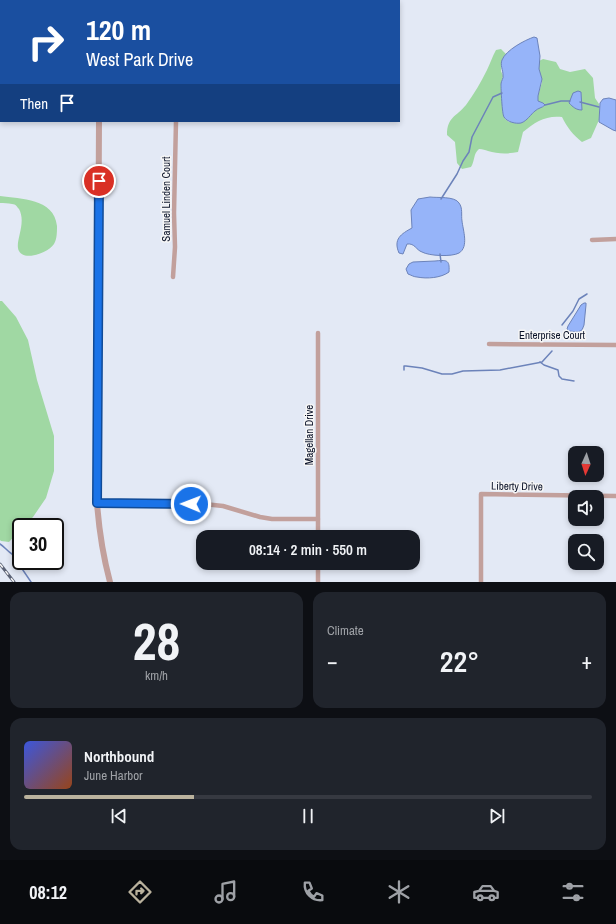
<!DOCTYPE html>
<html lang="en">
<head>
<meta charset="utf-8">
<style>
  :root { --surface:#171b24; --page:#20242c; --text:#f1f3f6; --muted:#9ea1a6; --line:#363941; --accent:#bab29d }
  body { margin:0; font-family:"Archivo Narrow",sans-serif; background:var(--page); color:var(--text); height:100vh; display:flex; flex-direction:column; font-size:15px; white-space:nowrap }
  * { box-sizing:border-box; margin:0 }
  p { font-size:13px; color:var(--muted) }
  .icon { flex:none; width:22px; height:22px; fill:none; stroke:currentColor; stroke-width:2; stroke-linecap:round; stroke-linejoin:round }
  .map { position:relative; height:582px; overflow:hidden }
  .drawer { display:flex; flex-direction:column; gap:10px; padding:10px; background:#0d0f14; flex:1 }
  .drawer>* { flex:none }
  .top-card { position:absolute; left:0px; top:0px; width:400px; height:122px; box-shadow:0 2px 6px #0003; background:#1a4fa0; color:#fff; overflow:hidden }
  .needle { width:26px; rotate:183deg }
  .controls { position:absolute; left:568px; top:446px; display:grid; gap:8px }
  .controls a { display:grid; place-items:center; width:36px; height:36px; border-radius:8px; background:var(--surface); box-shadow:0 2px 6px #0003; font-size:20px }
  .speed { position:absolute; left:12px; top:518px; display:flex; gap:8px; font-size:20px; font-weight:700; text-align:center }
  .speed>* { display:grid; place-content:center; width:52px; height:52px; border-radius:50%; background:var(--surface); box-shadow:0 2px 6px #0003; line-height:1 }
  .speed .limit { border:2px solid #111; border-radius:6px; background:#fff; color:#111 }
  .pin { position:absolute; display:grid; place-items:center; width:34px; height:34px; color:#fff; margin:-17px; border:2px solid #fff; border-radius:50%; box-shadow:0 1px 4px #0007 }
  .me { position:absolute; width:44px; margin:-22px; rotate:271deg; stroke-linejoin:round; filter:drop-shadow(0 0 3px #0008) }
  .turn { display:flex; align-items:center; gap:14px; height:84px; padding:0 20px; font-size:18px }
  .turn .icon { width:52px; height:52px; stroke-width:2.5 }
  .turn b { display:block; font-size:28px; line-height:34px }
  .then { display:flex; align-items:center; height:38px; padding:0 20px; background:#0003; gap:8px; font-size:15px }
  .big { font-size:30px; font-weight:600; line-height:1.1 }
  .drawer .tile { flex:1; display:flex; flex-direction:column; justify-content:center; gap:6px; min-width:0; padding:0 14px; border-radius:12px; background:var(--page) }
  .drawer .dial { align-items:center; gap:0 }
  .dial b { font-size:52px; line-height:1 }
  .song { display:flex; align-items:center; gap:12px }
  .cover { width:48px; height:48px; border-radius:6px; background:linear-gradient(135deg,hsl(230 70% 55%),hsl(20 70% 35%)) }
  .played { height:4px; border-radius:2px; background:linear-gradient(90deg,var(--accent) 30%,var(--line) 30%) }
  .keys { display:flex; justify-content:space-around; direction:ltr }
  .heat { display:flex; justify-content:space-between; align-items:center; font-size:22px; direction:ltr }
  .drawer .tiles { flex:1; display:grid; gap:10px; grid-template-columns:1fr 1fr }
  .tile:last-child { grid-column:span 2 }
  .trip { position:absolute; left:196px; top:530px; width:224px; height:40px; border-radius:12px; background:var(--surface); box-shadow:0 2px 6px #0003; font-weight:600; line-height:40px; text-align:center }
  .menu { display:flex; height:64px; justify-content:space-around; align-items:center; background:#090b0e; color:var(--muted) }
  .menu .icon { width:28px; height:28px }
  .menu .active { color:var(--accent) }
  .menu b { font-size:18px; color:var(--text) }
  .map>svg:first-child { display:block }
  .green { fill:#a0d8a3 }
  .water { fill:#96b4f9; stroke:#6c83ba }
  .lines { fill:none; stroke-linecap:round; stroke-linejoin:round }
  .stream { stroke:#6c83ba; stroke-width:1.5 }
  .minor { stroke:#c2a09c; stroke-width:4.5 }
  .tertiary { stroke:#c2a09c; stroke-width:6 }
  .rail-casing { stroke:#5c6376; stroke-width:3 }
  .rail { stroke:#f6f6f6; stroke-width:1.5; stroke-dasharray:4.5; stroke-linecap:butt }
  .route-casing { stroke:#114b97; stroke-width:10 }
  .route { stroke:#1a73e8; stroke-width:7 }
  .labels { text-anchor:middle; stroke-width:3; stroke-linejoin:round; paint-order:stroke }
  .street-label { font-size:11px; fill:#0a1228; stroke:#f6f6f6 }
</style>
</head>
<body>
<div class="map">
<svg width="616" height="582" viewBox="0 0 616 582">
  <rect width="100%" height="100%" fill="#e3e9f5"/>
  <g class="green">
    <path d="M501,49L506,54L502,60L501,71L503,76L501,84L503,113L505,119L509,122L527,119L535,110L544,106L545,105L543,103L538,102V96L542,82L539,69V61L543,59L556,62L560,69L570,72L585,69L593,78L595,98L599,104V120L591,138L582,142C573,135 567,127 562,117C546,115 535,122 523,132L518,152C509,154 497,154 488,151C485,150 483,149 479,149C473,154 475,161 471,167L462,169L457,163L455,142L447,135C447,117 456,117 466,105C474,94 481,82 487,70C490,64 492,57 496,50Z"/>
    <path d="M0,196C21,199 54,198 57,226C57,232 57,239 54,244C49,252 25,262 19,251C14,242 27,224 19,209C17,207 16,204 12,204C8,203 4,203 0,203Z"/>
    <polygon points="0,301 2,301 16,317 28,340 37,380 54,436 54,471 46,498 33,517 23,527 21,527 21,529 9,542 1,541 0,540"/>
  </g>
  <g class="water">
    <path d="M534,37L537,38L540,56L539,69L542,79L538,96V101L543,103L545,105C542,108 538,108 535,111C531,114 527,121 521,123C516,124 507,122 504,117C502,114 501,89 501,84C501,81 504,78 503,75C503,70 500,65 502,60C506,50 525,40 534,37Z"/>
    <path d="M578,91L581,92L582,110C576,110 573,107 569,103L573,93Z"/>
    <polygon points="609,98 616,100 616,131 613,130 599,122 600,103 603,99"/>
    <path d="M430,197C437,198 455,196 459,203C463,208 461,215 462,221C463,230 469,247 459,253C452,257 429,256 422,252C416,250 415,243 407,244L403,254L399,253C393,239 401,234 412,228L411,210L418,199Z"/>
    <path d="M435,261C446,260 450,259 449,272C441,278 427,279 417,277C414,277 411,275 408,274L406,269L409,264L413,262Z"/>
    <polygon points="584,303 586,303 586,305 584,325 582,330 578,332 569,331 567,329 568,326 581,305"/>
  </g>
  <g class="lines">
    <g class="stream">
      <polyline points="580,102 599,107"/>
      <polyline points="545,105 561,101 570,101"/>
      <polyline points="441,199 457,174 463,161 469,152 472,137 493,97 502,93"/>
      <polyline points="440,254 441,262"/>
      <polyline points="562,325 573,311 579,299 587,294"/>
      <polyline points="540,362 544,365 558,370 559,376 562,379 574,381"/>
      <polyline points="404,370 404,366 406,366 422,368 442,374 452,374 463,371 500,370 537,363 542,362 552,351"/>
      <path d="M0,544C5,547 7,551 12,554L31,582"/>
    </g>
    <g class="minor">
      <polyline points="180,1 180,0"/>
      <polyline points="0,102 1,102"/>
      <polyline points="592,240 616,239"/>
      <polyline points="173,277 175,247 174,213 176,121"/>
      <polyline points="318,333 318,537"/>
      <polyline points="489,344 616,345"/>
      <polyline points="97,503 204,504 223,506 260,517 272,519 318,519"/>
      <polyline points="318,582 318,563"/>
      <polyline points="481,582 481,494 616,496"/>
    </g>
    <g class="tertiary">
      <polyline points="100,1 100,0"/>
      <path d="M99,121L97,503C99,530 103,556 110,582"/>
    </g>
    <defs>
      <polyline id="rail" points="0,564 14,582"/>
    </defs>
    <use href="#rail" class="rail-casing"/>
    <use href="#rail" class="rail"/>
  </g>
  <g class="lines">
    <defs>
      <polyline id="route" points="99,181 97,503 191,504"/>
    </defs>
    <use href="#route" class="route-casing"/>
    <use href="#route" class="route"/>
  </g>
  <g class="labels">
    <g class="street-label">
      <text transform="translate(166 199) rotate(-90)" y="4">Samuel Linden Court</text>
      <text x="552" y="339">Enterprise Court</text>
      <text transform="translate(309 435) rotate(-90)" y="4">Magellan Drive</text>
      <text transform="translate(517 486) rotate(1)" y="4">Liberty Drive</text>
    </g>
  </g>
</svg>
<div class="controls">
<a><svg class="needle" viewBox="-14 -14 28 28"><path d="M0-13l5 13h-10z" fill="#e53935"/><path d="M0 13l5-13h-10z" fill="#9ea1a6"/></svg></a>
<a><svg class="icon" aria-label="sound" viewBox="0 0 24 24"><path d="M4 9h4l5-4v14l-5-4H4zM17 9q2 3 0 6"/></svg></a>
<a><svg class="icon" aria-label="search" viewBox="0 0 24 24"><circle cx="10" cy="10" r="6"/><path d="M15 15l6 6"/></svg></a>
</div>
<div class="speed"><div class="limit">30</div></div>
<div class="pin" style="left:99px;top:181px;background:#d93025"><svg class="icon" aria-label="arrive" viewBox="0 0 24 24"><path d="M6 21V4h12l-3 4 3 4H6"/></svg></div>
<svg class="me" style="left:191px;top:504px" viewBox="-20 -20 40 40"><circle r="17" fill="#1a73e8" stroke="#fff" stroke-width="3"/><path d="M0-11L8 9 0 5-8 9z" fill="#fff"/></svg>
<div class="trip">08:14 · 2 min · 550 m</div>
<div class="top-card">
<div class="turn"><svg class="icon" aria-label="right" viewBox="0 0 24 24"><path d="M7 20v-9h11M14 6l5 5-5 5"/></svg><div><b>120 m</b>West Park Drive</div></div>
<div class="then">Then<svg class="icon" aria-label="arrive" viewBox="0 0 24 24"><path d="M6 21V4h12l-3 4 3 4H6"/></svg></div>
</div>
</div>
<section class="drawer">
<div class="tiles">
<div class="tile dial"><b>28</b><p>km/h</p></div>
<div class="tile"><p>Climate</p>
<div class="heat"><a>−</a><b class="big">22°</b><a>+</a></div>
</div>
<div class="tile">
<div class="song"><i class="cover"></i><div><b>Northbound</b><p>June Harbor</p></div></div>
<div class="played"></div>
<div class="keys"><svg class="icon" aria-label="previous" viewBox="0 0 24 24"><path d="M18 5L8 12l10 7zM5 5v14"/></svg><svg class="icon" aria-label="pause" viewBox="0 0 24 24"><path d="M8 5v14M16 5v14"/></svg><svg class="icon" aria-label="next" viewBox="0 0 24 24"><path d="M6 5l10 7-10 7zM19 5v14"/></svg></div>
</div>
</div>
</section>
<nav class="menu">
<b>08:12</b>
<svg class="icon active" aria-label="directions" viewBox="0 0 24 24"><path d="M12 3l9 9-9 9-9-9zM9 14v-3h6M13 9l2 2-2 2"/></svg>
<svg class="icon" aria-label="music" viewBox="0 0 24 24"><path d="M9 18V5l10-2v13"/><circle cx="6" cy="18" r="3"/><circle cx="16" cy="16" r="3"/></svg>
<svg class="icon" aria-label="phone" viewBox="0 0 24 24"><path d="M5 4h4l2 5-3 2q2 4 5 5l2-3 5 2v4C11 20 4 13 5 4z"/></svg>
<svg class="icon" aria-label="climate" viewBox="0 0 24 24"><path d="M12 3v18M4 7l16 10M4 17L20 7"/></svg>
<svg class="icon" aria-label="car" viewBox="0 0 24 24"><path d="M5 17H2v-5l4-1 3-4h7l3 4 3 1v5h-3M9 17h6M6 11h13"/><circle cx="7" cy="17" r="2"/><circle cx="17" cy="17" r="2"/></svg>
<svg class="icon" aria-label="filters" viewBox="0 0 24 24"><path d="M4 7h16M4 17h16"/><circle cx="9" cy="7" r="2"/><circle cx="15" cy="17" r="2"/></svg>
</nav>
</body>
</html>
